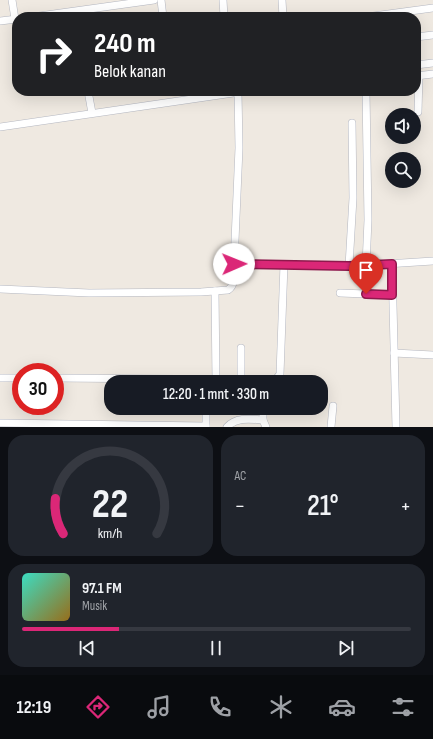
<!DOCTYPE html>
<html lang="id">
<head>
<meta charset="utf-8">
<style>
  :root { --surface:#171b24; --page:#20242c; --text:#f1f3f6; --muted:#9ea1a6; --line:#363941; --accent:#db2777 }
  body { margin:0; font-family:"Sofia Sans Condensed",sans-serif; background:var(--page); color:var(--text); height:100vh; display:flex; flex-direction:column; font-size:15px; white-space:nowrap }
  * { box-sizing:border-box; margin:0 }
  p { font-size:13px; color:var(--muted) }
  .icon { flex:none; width:22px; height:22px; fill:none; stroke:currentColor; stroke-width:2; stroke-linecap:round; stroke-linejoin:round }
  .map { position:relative; height:427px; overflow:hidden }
  .side { display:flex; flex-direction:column; gap:8px; padding:8px; background:#0d0f14; flex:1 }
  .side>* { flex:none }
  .hud { position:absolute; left:12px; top:12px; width:409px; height:84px; border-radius:16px; box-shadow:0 4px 16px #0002; background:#202124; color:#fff; overflow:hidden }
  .tools { position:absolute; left:385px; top:108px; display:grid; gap:8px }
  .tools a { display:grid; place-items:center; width:36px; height:36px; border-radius:50%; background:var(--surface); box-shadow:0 4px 16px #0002; font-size:20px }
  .speed { position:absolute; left:12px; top:363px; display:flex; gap:8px; font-size:20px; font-weight:700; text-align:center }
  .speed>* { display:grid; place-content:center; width:52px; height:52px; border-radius:50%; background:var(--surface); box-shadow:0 4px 16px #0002; line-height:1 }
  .speed .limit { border:6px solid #d22; background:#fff; color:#111 }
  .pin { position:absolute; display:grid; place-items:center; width:34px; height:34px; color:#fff; margin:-41px -17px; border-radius:50% 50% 50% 0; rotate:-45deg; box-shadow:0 0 4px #0007 }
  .pin .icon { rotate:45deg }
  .me { position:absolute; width:44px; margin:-22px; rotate:89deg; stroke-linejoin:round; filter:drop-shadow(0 0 3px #0008) }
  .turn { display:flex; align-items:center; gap:14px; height:84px; padding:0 16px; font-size:18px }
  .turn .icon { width:52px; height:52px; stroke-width:2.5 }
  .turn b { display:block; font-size:28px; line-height:34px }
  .big { font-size:30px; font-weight:600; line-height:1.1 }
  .side .widget { flex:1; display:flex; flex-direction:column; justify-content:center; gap:6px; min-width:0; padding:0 14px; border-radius:16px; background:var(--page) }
  .side .dial { align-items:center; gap:0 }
  .dial svg { height:104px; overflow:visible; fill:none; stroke:var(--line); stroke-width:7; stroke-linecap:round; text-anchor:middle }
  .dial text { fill:var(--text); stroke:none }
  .song { display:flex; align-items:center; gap:12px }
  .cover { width:48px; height:48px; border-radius:6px; background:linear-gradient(135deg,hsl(170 70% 55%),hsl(40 70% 35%)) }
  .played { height:4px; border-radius:2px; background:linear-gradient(90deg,var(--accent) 25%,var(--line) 25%) }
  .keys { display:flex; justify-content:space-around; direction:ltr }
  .heat { display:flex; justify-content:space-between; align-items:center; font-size:22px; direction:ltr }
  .side .tiles { flex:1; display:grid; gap:8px; grid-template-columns:1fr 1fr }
  .widget:last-child { grid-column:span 2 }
  .trip { position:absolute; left:104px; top:375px; width:224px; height:40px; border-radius:16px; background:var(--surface); box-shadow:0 4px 16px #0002; font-weight:600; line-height:40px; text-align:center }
  .tabs { display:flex; height:64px; justify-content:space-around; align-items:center; background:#090b0e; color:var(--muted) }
  .tabs .icon { width:28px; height:28px }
  .tabs .current { color:var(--accent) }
  .tabs b { font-size:18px; color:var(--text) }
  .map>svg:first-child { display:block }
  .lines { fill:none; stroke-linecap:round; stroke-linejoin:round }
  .minor-casing { stroke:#b4b7c1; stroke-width:8 }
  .minor { stroke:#fff; stroke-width:7 }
  .route-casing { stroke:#8e194d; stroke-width:10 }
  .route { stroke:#db2777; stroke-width:7 }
</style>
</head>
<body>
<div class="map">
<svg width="433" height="427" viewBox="0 0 433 427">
  <rect width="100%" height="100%" fill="#efe9e1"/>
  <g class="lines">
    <defs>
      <g id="minor">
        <polyline points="12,0 15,19"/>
        <polyline points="161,0 163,17"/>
        <polyline points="223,0 224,17"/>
        <polyline points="282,0 283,17"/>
        <polyline points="32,17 154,0"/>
        <polyline points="366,17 433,8"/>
        <polyline points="0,21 17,19"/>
        <polyline points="416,37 433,35"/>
        <polyline points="416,65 433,63"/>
        <polyline points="416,76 433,74"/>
        <polyline points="88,91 92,113"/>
        <polyline points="366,91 368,220 366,265"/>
        <polyline points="418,112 419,75"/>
        <polyline points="0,127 247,91"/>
        <polyline points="234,264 239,148 238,92"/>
        <polyline points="392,264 396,427"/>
        <polyline points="349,266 353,198 352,123"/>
        <path d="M0,289L89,293L201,292L228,290C236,285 234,273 234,264L355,266L433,261"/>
        <polyline points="215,291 216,381"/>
        <polyline points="340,293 392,295"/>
        <polyline points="394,353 433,355"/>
        <polyline points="0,378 21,378"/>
        <polyline points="55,378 176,379 247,382"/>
        <polyline points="241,381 241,348"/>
        <polyline points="268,382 277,378 280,374 284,264"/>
        <polyline points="206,408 206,427"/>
        <polyline points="263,408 263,420 266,427"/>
        <polyline points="0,423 206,426"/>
        <path d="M227,427C236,417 250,419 263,420"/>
        <polyline points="331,427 333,406"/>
      </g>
    </defs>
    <use href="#minor" class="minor-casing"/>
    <use href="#minor" class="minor"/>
  </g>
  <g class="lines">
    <defs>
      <polyline id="route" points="234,264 349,266 392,264 392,295 366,294"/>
    </defs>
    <use href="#route" class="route-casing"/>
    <use href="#route" class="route"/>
  </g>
</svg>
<div class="tools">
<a><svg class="icon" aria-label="sound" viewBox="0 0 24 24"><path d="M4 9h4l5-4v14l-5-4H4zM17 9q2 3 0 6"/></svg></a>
<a><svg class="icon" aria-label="search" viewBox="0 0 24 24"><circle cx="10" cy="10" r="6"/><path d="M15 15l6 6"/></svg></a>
</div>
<div class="speed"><div class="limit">30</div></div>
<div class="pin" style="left:366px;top:294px;background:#d93025"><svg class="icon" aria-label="arrive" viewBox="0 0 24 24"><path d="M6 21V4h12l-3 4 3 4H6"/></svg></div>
<svg class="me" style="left:234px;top:264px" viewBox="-20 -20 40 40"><circle r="19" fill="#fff"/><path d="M0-13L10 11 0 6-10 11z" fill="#db2777"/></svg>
<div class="trip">12:20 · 1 mnt · 330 m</div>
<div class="hud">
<div class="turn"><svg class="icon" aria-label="right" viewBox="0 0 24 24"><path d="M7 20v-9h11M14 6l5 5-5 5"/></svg><div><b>240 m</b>Belok kanan</div></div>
</div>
</div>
<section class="side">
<div class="tiles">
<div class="widget dial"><svg viewBox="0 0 100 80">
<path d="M14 69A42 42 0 1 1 86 69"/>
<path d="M14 69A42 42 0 0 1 8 42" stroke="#db2777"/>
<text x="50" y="56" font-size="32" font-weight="700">22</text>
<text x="50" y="72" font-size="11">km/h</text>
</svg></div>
<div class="widget"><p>AC</p>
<div class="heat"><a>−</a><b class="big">21°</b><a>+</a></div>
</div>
<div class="widget">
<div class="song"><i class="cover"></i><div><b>97.1 FM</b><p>Musik</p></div></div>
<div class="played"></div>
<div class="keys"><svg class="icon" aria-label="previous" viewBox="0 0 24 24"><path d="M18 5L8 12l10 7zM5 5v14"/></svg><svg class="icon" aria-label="pause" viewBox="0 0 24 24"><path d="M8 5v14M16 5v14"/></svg><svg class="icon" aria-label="next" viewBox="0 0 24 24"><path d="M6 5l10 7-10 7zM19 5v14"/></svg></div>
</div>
</div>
</section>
<nav class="tabs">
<b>12:19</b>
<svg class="icon current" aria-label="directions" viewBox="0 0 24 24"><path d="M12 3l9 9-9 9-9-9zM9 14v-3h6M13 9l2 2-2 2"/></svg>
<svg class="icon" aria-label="music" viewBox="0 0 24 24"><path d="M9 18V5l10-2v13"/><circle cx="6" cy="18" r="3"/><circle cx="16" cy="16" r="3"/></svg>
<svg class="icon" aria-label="phone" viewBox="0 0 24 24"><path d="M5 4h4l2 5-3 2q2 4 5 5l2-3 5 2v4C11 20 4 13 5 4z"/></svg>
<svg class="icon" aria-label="climate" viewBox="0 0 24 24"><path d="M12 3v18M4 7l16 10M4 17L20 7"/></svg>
<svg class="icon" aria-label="car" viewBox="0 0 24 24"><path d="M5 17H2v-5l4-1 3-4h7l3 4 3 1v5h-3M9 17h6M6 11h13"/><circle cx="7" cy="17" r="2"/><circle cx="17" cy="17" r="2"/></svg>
<svg class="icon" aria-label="filters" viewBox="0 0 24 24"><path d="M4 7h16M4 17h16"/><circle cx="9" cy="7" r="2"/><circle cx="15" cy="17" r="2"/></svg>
</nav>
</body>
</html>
